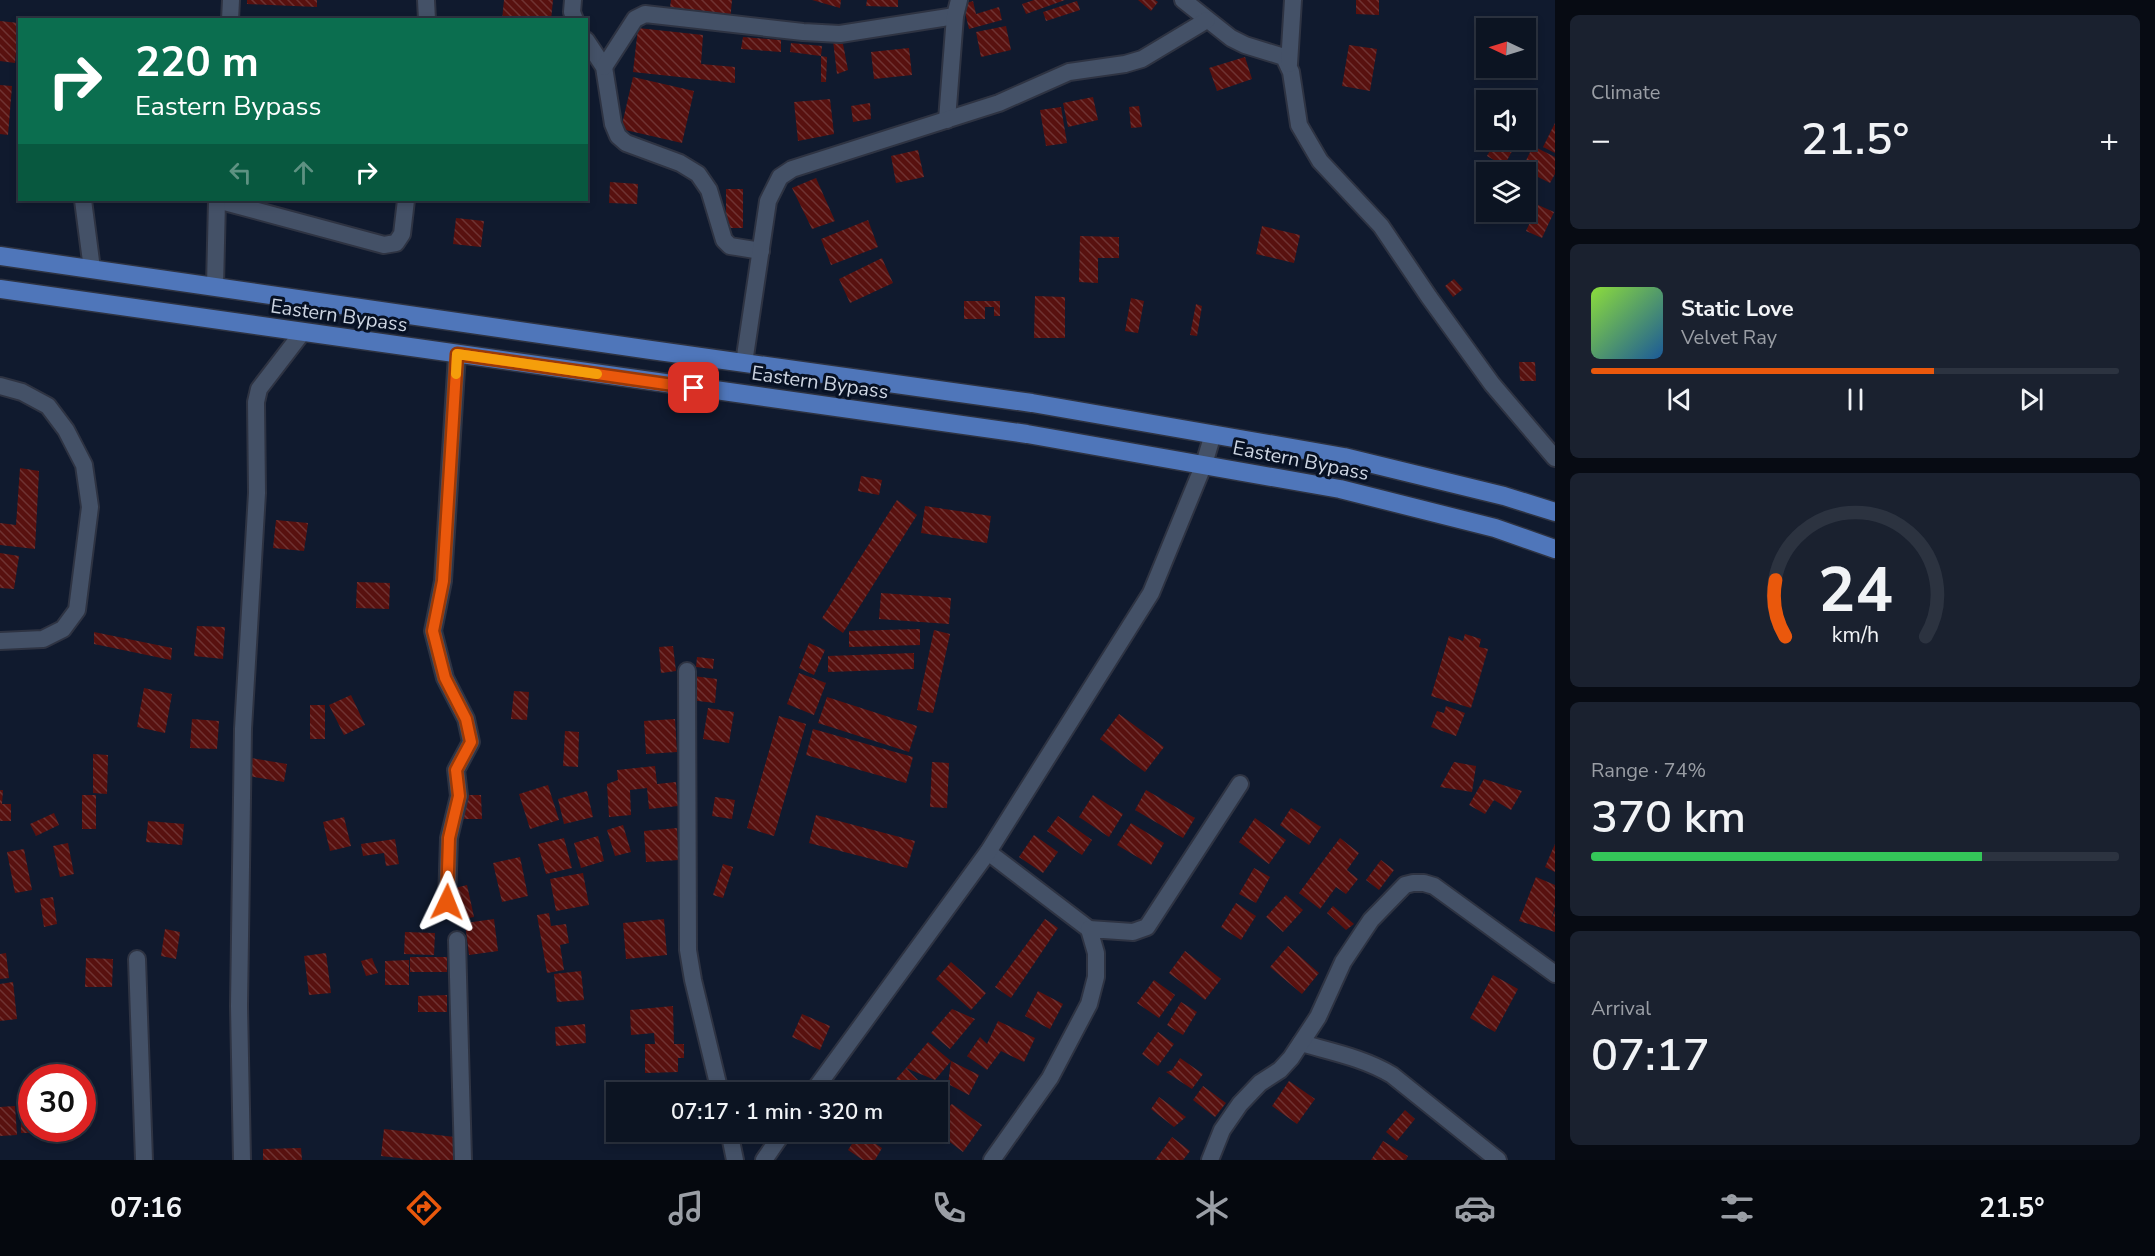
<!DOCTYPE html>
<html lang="en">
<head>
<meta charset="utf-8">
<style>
  :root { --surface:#0c1422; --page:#1a212f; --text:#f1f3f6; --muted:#9a9ea5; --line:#2c3340; --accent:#ea580c }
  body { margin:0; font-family:"Nunito Sans",sans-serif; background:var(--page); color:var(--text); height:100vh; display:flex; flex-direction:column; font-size:22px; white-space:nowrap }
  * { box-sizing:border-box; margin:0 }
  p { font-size:20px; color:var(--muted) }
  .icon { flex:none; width:33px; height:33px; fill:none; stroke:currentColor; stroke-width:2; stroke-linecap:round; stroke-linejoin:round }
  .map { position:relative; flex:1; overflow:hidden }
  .sheet { display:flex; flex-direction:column; gap:15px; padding:15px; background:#070b13; width:600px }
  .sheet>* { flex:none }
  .top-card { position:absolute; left:18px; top:18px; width:570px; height:183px; border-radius:0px; box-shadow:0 3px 9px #0003,0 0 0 2px var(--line); background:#0b6e4f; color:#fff; overflow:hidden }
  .needle { width:39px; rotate:274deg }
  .fabs { position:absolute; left:1476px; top:18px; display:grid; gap:12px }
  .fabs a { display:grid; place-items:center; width:60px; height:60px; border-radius:0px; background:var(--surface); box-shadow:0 3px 9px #0003,0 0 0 2px var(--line); font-size:30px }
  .speed { position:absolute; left:18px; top:1064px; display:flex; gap:12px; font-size:30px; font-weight:700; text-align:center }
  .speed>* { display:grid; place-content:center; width:78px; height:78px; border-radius:50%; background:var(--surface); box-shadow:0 3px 9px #0003,0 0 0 2px var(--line); line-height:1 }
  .speed .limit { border:9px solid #d22; background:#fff; color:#111 }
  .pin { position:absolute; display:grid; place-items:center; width:51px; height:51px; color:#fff; margin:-26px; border-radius:12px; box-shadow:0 3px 9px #0006 }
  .me { position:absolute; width:66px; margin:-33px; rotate:2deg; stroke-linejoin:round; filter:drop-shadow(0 0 4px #0008) }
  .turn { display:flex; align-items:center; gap:21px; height:126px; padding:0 18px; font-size:27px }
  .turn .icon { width:78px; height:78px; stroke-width:2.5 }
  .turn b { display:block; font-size:42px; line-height:51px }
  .lanes { display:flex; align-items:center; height:57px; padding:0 18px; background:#0003; justify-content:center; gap:30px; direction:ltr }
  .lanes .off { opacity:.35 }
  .big { font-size:45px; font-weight:600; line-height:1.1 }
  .sheet .card { flex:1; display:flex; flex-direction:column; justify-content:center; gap:9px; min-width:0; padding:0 21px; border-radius:9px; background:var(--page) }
  .sheet .dial { align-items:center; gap:0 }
  .dial svg { height:156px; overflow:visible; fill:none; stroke:var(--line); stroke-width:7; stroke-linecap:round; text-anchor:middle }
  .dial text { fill:var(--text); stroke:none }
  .song { display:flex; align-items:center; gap:18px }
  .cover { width:72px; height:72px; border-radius:9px; background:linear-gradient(135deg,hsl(90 70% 55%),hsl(210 70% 35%)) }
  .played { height:6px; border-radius:3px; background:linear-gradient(90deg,var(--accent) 65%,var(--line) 65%) }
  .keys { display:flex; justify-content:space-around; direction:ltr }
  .heat { display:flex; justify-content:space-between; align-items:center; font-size:33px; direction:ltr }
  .charge { height:9px; border-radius:4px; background:linear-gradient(90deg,#34c759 74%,var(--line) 0) }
  .trip { position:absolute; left:606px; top:1082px; width:342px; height:60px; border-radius:0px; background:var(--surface); box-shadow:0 3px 9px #0003,0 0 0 2px var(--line); font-weight:600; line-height:60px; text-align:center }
  .tab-bar { display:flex; height:96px; justify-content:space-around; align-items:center; background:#05080e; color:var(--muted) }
  .tab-bar .icon { width:42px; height:42px }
  .tab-bar .on { color:var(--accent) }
  .tab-bar b { font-size:27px; color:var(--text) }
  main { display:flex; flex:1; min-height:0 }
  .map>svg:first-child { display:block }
  .building { fill:url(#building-back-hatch) }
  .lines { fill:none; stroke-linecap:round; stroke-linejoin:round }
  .minor-casing { stroke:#2e3342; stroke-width:20 }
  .primary-casing { stroke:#2e3342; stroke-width:21 }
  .minor { stroke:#445167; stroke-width:16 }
  .primary { stroke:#4f76ba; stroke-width:18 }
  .route-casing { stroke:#983908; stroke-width:15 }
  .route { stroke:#ea580c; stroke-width:10 }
  .slow { stroke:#f59e0b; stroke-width:10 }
  .labels { text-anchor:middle; stroke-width:6; stroke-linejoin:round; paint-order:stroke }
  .street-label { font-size:20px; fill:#cdd5e2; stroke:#071124 }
</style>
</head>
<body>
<main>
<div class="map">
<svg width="1555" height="1160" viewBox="0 0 1555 1160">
  <defs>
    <pattern id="building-back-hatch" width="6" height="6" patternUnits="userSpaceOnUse" patternTransform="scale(1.5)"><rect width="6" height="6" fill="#58110f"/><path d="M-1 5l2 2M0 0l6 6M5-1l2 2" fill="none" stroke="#6f3332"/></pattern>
  </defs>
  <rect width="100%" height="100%" fill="#101a2e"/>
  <g class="building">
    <polygon points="247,0 317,0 317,7 247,4"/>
    <polygon points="504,0 553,0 551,20 502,20"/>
    <polygon points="671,0 732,0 730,22 669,15"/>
    <polygon points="812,0 841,0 840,8"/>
    <polygon points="867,0 898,0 898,7 866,6"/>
    <polygon points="1034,0 1065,0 1026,14 1022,4"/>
    <polygon points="1138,0 1155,0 1158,2 1151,11"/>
    <polygon points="1356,0 1379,0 1379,15 1356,14"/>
    <polygon points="973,1 976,14 999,7 1002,20 969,29 963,4"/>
    <polygon points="1077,1 1080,10 1046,21 1043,12"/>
    <polygon points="0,21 19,23 15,63 0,61"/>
    <polygon points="1006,26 1011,50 981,57 976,32"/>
    <polygon points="638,28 703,35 701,64 735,67 735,83 633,72"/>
    <polygon points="743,37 781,40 781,52 741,49"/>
    <polygon points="833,41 843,44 848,70 837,74"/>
    <polygon points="791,43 822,46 821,56 790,52"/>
    <polygon points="1349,45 1377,49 1370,91 1342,86"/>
    <polygon points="909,48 912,75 874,79 871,52"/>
    <polygon points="821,56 827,57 826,82 821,82"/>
    <polygon points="1245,57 1252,79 1217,91 1209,68"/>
    <polygon points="633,77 694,91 682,143 621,129"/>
    <polygon points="0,85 12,86 8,135 0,134"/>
    <polygon points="1093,97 1098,120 1068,127 1063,103"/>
    <polygon points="830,99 834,134 798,141 794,102"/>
    <polygon points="870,103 871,119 853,122 851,106"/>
    <polygon points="1139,106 1142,127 1131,128 1129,107"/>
    <polygon points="1061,107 1067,143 1046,146 1040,110"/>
    <polygon points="1555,123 1555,153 1543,147"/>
    <polygon points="1496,140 1518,140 1504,166 1487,156"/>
    <polygon points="1533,146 1555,157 1555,174 1550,183 1522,169"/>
    <polygon points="918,150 924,177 896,183 891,156"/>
    <polygon points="816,178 835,221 812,229 792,188"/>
    <polygon points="610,182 638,184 637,204 609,203"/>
    <rect x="726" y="189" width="17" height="39"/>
    <polygon points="1538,205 1554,212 1542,238 1526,231"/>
    <polygon points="456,218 484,221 481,247 453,244"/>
    <polygon points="868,220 878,247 831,265 821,239"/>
    <polygon points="1262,226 1300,235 1294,263 1256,254"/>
    <polygon points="1080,236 1119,237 1119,258 1098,258 1098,283 1079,282"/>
    <polygon points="882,258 893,283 850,303 839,279"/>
    <polygon points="1454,279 1463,289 1453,297 1445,286"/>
    <polygon points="1035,296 1065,297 1065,338 1034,338"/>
    <polygon points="1131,298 1144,301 1138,333 1125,331"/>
    <polygon points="964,301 1000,301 1000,316 994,316 994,307 985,307 985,319 964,319"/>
    <polygon points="1196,304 1202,306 1197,336 1190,335"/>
    <polygon points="1519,362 1535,362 1536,381 1520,381"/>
    <polygon points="20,468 39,471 35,549 0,545 0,523 16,525"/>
    <polygon points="861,476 882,480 879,495 858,491"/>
    <polygon points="897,500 917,515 843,633 822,618"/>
    <polygon points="925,506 991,516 987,543 921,533"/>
    <polygon points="276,520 308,523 304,551 273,548"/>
    <polygon points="0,553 19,556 14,589 0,588"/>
    <polygon points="357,582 390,583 389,609 356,608"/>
    <polygon points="881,593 951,598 949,624 879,619"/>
    <polygon points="197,626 225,627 223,659 194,656"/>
    <polygon points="920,629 920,645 849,647 849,631"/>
    <polygon points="934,630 950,634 933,713 917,710"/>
    <polygon points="94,632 172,648 171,660 94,644"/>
    <polygon points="1465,634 1481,639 1479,647 1488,649 1471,708 1431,696 1449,636 1463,641"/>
    <polygon points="809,643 825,650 814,675 799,668"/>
    <polygon points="673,646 676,671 661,673 659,647"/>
    <polygon points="914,653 914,669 828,672 828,656"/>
    <polygon points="697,657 714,659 713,669 696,667"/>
    <polygon points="799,673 826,683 814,715 787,704"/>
    <polygon points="693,676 717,679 715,703 690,700"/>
    <polygon points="144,688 172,694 165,733 137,727"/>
    <polygon points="514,691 529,692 527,720 511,719"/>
    <polygon points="351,695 365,725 344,735 329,705"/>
    <polygon points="827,697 917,726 909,752 818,723"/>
    <rect x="310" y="705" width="15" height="34"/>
    <polygon points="1446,706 1465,713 1456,736 1431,727 1437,711 1444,713"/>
    <polygon points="708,708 734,712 729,743 703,739"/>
    <polygon points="1119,714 1164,747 1145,772 1100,739"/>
    <polygon points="779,716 806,724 774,836 747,828"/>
    <polygon points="192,719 219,721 217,749 190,748"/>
    <polygon points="675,719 677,752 646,754 644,721"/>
    <polygon points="813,729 913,757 906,783 806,755"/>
    <polygon points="565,731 579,732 578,767 563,766"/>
    <polygon points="93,754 108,755 107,794 93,793"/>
    <polygon points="251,758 287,764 284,782 248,776"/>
    <polygon points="932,762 949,763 947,808 930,807"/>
    <polygon points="1454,762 1476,766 1472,792 1440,787"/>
    <polygon points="655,766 657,784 676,782 678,806 649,809 647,788 630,790 631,815 609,817 607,784 618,780 617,770"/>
    <polygon points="1484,779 1522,791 1511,810 1494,800 1485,814 1469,805"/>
    <polygon points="548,785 559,820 530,829 519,794"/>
    <polygon points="0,790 3,790 2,804 11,804 11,821 0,821"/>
    <polygon points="1146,790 1195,818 1183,838 1135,810"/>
    <polygon points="587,791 593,817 564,824 558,799"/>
    <rect x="82" y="795" width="14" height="34"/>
    <polygon points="463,795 481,795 482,819 463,819"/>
    <polygon points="1093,795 1123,814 1109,837 1079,817"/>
    <polygon points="715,797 735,800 732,819 712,816"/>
    <polygon points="1291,808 1321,827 1309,845 1280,825"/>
    <polygon points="54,813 59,825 36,836 30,824"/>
    <polygon points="816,815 915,841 907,868 809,843"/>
    <polygon points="1058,816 1092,840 1082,855 1047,831"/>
    <polygon points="344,817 351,846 330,851 323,822"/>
    <polygon points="1255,818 1286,840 1269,864 1239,842"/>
    <polygon points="148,821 184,824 182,845 146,842"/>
    <polygon points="1131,823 1164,843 1151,865 1117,845"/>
    <polygon points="623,825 631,852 615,856 607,830"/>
    <polygon points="677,828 679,860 646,862 644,831"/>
    <polygon points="1034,835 1058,852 1043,873 1019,857"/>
    <polygon points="598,836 604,861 581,868 574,843"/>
    <polygon points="564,838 572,868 546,874 538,844"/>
    <polygon points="1340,838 1359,853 1347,870 1358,879 1346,894 1336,887 1320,909 1299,893"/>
    <polygon points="395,839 399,864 386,866 384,853 363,856 361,844"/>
    <polygon points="68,843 74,874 60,877 53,846"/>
    <polygon points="1555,844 1555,872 1545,867"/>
    <polygon points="24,849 32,890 15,893 7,852"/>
    <polygon points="520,857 528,896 502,902 493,863"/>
    <polygon points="1381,860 1394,870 1379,890 1366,880"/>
    <polygon points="723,864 733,867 723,898 713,895"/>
    <polygon points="1254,868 1270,877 1256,903 1239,894"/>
    <polygon points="583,873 589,905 556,911 550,879"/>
    <polygon points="1536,877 1555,885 1555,906 1551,920 1555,910 1555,932 1519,921"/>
    <polygon points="467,885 474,917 458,920 451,889"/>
    <polygon points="1286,895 1303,910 1283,932 1266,917"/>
    <polygon points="53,897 57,924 44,927 40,899"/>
    <polygon points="1236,903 1256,916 1241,940 1221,927"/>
    <polygon points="1333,906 1354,924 1346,930 1327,913"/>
    <polygon points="549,913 551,926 566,924 569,943 560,945 564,970 547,973 537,915"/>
    <polygon points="494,919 498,951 469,955 465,923"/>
    <polygon points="664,919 667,955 626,959 623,923"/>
    <polygon points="1045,919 1058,928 1011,998 995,987"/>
    <polygon points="165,929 180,932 176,959 161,956"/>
    <polygon points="405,932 435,933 434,955 404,954"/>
    <polygon points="1288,946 1319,973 1302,994 1270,967"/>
    <polygon points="1185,951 1221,979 1205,1000 1169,973"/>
    <polygon points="6,953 9,978 0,979 0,954"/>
    <polygon points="326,953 331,993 309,995 304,956"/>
    <rect x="410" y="957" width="37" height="15"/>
    <polygon points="86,958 113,959 112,987 85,987"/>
    <polygon points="372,958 378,973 366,976 361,961"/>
    <polygon points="409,960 409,985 385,985 385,961"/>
    <polygon points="951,962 986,993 971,1010 936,979"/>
    <polygon points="581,971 584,1000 557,1002 554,974"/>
    <polygon points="1493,975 1518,989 1495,1032 1470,1018"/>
    <polygon points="1154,980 1175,995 1159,1018 1137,1003"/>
    <polygon points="13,982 17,1019 0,1021 0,984"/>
    <polygon points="1038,991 1063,1004 1050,1029 1025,1016"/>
    <polygon points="447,995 447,1012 418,1012 418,996"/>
    <polygon points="1181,1002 1197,1012 1183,1035 1167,1025"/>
    <polygon points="673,1006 674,1044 684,1044 684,1058 678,1058 678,1072 645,1073 645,1044 655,1044 654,1033 631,1035 630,1010"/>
    <polygon points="952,1009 975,1019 950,1049 931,1033"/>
    <polygon points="802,1014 830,1026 820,1050 792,1037"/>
    <polygon points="998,1021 1035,1038 1024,1062 1001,1051 987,1070 967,1056 980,1037 987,1044"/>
    <polygon points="585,1024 586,1043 556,1046 555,1027"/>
    <polygon points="1158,1032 1174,1044 1158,1066 1142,1054"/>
    <polygon points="928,1042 951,1061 979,1075 969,1095 948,1084 951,1061 935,1080 906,1068"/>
    <polygon points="1180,1058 1203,1074 1192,1089 1166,1072 1172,1070"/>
    <polygon points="906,1068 927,1089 925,1092 909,1092 896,1079"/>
    <polygon points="1289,1081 1315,1099 1297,1124 1272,1106"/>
    <polygon points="1203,1086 1226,1103 1215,1117 1193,1100"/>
    <polygon points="1159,1097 1186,1117 1174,1127 1151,1109"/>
    <polygon points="21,1103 32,1103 32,1128 35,1128 35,1133 21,1133"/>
    <polygon points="952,1104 982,1125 963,1152 938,1133 938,1115"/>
    <polygon points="15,1106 17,1135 0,1136 0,1107"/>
    <polygon points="1405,1110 1415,1119 1397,1141 1386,1132"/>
    <polygon points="384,1129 455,1137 453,1160 418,1160 381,1156"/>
    <polygon points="668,1131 694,1131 696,1140 670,1144"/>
    <polygon points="742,1131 764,1131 753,1142"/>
    <polygon points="859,1133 882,1148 875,1160 863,1160 848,1150"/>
    <polygon points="1172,1137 1190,1151 1183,1160 1155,1160"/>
    <polygon points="1383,1141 1408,1156 1406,1160 1371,1160"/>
    <polygon points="301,1148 302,1160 263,1160 263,1149"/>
  </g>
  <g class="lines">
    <defs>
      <g id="minor">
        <polyline points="426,0 427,20"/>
        <polyline points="573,0 572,12 575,20"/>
        <polyline points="1183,0 1231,38 1245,45 1284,57 1291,72 1299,125 1320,161 1381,226 1429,297 1492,384 1555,458"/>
        <polyline points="230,20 231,0"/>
        <polyline points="586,40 604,67 613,124 618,136 626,143 680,163 698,174 709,190 724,240 730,246 761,251"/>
        <polyline points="1289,64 1293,0"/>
        <polyline points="604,67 635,19 645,14 803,32 840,34 955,16"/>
        <polyline points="947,120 955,16 959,0"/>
        <polyline points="83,200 92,269"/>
        <polyline points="217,200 384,245 396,243 402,234 406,200"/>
        <polyline points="215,286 217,200"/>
        <polyline points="744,363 768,201 780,177 792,169 999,103 1069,72 1125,64 1142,59 1207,20"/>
        <polyline points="0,386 22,392 48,406 66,430 84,465 90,507 77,610 63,629 43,639 0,641"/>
        <polyline points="687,671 688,950 693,980 720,1092"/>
        <polyline points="988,852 1089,929"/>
        <polyline points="447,902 449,838 459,796 456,770 471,742 466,719 445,678 433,631 443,581 457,354"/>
        <polyline points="457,940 463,1160"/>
        <polyline points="137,959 144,1160"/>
        <path d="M1301,1043C1332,1052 1364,1058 1392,1075L1498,1160"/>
        <polyline points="813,1092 988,852 1151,593 1204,464 1213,434"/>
        <polyline points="729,1131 735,1160"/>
        <polyline points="242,1160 239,1006 243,729 257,493 256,402 259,389 302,333"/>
        <polyline points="764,1160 784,1131"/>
        <polyline points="992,1160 1050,1078 1089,1004 1096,977 1096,953 1089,929 1133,932 1147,927 1240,784"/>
        <polyline points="1210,1160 1222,1130 1240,1104 1260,1083 1280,1070 1291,1058 1318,1017 1343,962 1371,920 1405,885 1413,883 1424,883 1434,886 1555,974"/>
      </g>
      <g id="primary">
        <polyline points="0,256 651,350 1032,403 1344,457 1504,496 1555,512"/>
        <polyline points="0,289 1027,434 1340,489 1495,528 1555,549"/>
      </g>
    </defs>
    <use href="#minor" class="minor-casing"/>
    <use href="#primary" class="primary-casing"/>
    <use href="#minor" class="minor"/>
    <use href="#primary" class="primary"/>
  </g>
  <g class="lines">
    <defs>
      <polyline id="route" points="447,902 449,838 459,796 456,770 471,742 466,719 445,678 433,631 443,581 457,354 694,388"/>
    </defs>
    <use href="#route" class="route-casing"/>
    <use href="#route" class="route"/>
    <polyline class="slow" points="456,374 457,354 597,374"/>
  </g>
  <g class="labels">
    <g class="street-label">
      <text transform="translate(339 315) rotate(8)" y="7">Eastern Bypass</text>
      <text transform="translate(820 382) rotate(8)" y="7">Eastern Bypass</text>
      <text transform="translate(1301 460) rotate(11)" y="7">Eastern Bypass</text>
    </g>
  </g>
</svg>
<div class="fabs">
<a><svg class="needle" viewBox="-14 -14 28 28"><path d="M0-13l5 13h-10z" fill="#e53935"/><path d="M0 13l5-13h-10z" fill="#9a9ea5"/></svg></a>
<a><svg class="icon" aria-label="sound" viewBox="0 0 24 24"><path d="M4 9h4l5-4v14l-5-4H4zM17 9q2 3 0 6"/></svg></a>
<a><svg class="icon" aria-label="layers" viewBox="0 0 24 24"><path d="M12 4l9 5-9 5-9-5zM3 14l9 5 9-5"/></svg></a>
</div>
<div class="speed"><div class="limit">30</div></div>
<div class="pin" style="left:694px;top:388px;background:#d93025"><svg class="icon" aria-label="arrive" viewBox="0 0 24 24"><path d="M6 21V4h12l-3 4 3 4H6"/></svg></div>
<svg class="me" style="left:447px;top:902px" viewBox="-20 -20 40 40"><path d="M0-17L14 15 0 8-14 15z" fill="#ea580c" stroke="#fff" stroke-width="4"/></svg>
<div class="trip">07:17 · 1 min · 320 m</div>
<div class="top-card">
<div class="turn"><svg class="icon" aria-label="right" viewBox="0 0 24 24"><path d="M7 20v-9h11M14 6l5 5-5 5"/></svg><div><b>220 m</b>Eastern Bypass</div></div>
<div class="lanes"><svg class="icon off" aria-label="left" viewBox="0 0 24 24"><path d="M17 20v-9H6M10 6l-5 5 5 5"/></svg><svg class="icon off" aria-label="ahead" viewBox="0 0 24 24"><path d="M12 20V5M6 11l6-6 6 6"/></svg><svg class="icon" aria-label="right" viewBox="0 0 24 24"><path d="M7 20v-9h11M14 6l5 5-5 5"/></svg></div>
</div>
</div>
<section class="sheet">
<div class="card"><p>Climate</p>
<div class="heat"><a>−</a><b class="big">21.5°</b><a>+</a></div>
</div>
<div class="card">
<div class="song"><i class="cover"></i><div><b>Static Love</b><p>Velvet Ray</p></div></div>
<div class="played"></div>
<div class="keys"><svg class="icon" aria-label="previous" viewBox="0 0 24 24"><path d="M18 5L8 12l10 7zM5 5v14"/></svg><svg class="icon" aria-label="pause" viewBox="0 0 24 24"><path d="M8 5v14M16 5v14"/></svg><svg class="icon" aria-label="next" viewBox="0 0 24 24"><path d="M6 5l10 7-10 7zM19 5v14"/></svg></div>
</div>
<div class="card dial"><svg viewBox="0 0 100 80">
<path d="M14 69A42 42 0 1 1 86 69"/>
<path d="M14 69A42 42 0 0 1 9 40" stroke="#ea580c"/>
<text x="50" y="56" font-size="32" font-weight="700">24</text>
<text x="50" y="72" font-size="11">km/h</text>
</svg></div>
<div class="card"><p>Range · 74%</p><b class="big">370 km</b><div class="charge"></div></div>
<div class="card"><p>Arrival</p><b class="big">07:17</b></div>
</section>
</main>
<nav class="tab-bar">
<b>07:16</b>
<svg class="icon on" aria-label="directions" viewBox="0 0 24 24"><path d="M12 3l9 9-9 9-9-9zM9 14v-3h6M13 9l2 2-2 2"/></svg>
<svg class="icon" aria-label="music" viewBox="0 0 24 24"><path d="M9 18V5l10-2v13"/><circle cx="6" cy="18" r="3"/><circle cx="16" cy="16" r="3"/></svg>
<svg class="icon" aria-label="phone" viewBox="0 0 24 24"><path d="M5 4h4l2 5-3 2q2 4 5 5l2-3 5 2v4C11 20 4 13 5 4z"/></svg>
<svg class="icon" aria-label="climate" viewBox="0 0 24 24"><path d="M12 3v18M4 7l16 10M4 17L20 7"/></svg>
<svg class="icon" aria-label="car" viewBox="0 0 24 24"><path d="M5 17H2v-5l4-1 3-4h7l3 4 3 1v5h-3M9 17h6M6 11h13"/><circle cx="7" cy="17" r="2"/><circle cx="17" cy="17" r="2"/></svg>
<svg class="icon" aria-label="filters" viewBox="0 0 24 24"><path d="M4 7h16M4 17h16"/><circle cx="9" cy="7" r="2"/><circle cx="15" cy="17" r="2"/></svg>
<b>21.5°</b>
</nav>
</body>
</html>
